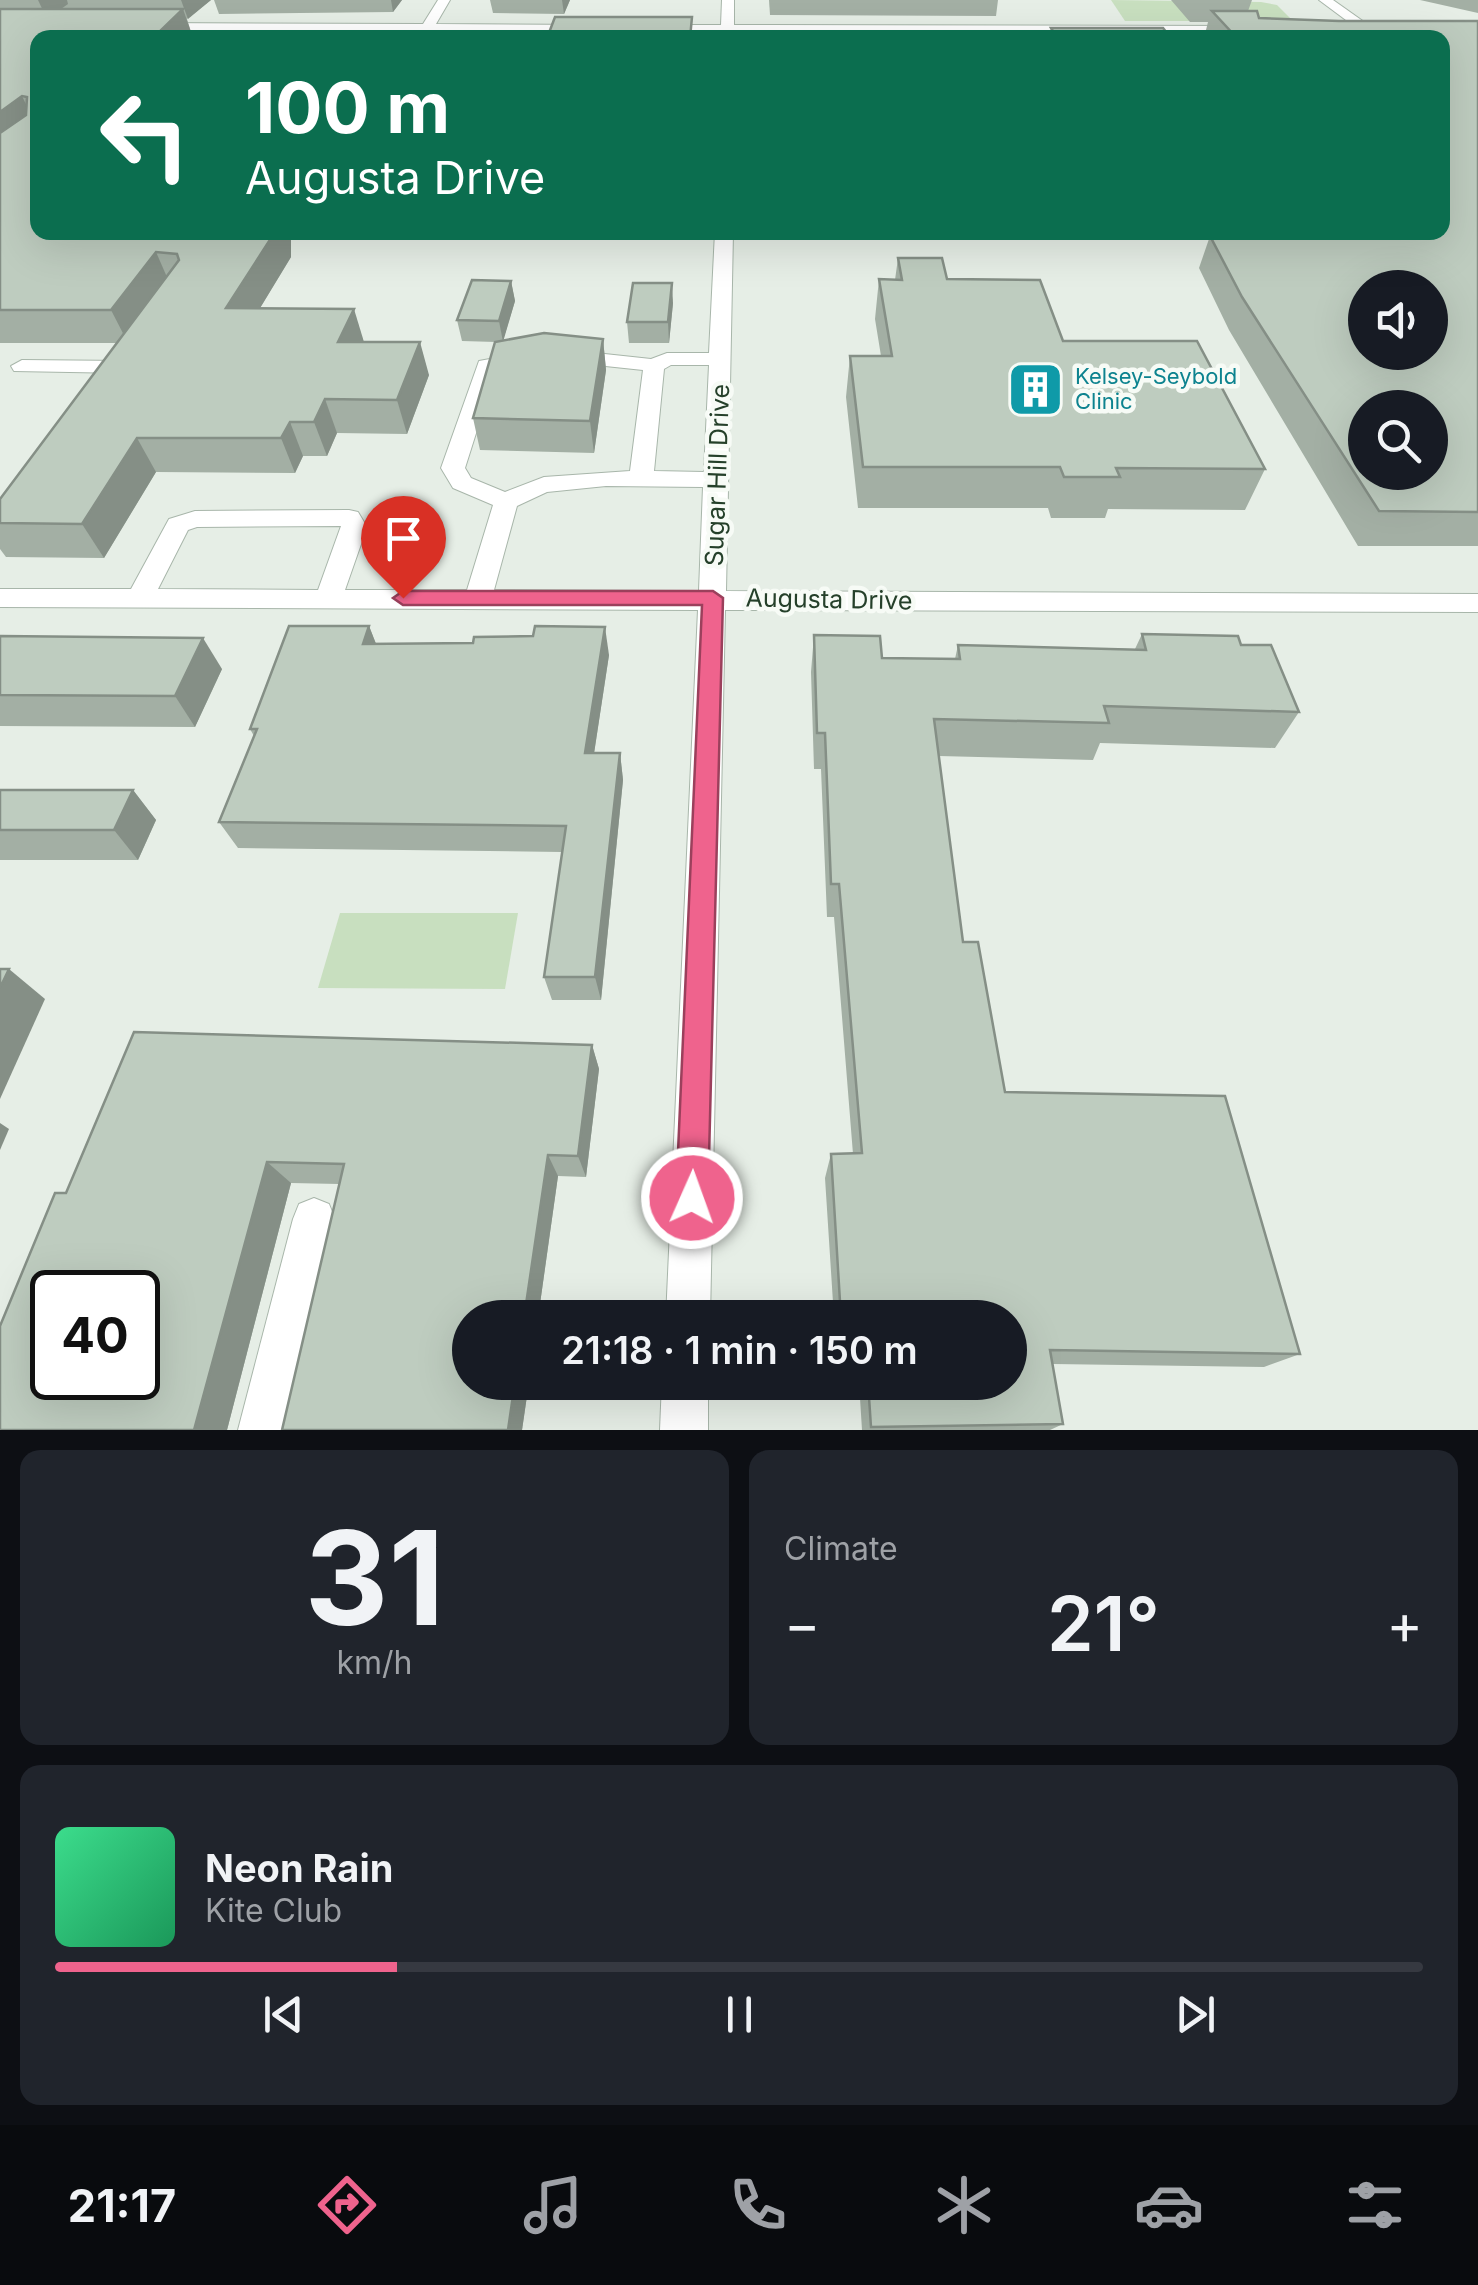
<!DOCTYPE html>
<html lang="en">
<head>
<meta charset="utf-8">
<style>
  :root { --surface:#171b24; --page:#20242c; --text:#f1f3f6; --muted:#9ea1a6; --line:#363941; --accent:#ef638d }
  body { margin:0; font-family:Inter,sans-serif; background:var(--page); color:var(--text); height:100vh; display:flex; flex-direction:column; font-size:38px; white-space:nowrap }
  * { box-sizing:border-box; margin:0 }
  p { font-size:32px; color:var(--muted) }
  .icon { flex:none; width:55px; height:55px; fill:none; stroke:currentColor; stroke-width:2; stroke-linecap:round; stroke-linejoin:round }
  .map { position:relative; height:1430px; overflow:hidden }
  .sheet { display:flex; flex-direction:column; gap:20px; padding:20px; background:#0d0f14; flex:1 }
  .sheet>* { flex:none }
  .hud { position:absolute; left:30px; top:30px; width:1420px; height:210px; border-radius:20px; box-shadow:0 10px 40px #0002; background:#0b6e4f; color:#fff; overflow:hidden }
  .controls { position:absolute; left:1348px; top:270px; display:grid; gap:20px }
  .controls a { display:grid; place-items:center; width:100px; height:100px; border-radius:50%; background:var(--surface); box-shadow:0 10px 40px #0002; font-size:50px }
  .speed { position:absolute; left:30px; top:1270px; display:flex; gap:20px; font-size:50px; font-weight:700; text-align:center }
  .speed>* { display:grid; place-content:center; width:130px; height:130px; border-radius:50%; background:var(--surface); box-shadow:0 10px 40px #0002; line-height:1 }
  .speed .limit { border:5px solid #111; border-radius:15px; background:#fff; color:#111 }
  .pin { position:absolute; display:grid; place-items:center; width:85px; height:85px; color:#fff; margin:-102px -42px; border-radius:50% 50% 50% 0; rotate:-45deg; box-shadow:0 0 10px #0007 }
  .pin .icon { rotate:45deg }
  .me { position:absolute; width:110px; margin:-55px; rotate:2deg; stroke-linejoin:round; filter:drop-shadow(0 0 8px #0008) }
  .turn { display:flex; align-items:center; gap:35px; height:210px; padding:0 50px; font-size:45px }
  .turn .icon { width:130px; height:130px; stroke-width:2.5 }
  .turn b { display:block; font-size:70px; line-height:85px }
  .big { font-size:75px; font-weight:600; line-height:1.1 }
  .sheet .card { flex:1; display:flex; flex-direction:column; justify-content:center; gap:15px; min-width:0; padding:0 35px; border-radius:20px; background:var(--page) }
  .sheet .dial { align-items:center; gap:0 }
  .dial b { font-size:130px; line-height:1 }
  .song { display:flex; align-items:center; gap:30px }
  .cover { width:120px; height:120px; border-radius:15px; background:linear-gradient(135deg,hsl(150 70% 55%),hsl(150 70% 35%)) }
  .played { height:10px; border-radius:5px; background:linear-gradient(90deg,var(--accent) 25%,var(--line) 25%) }
  .keys { display:flex; justify-content:space-around; direction:ltr }
  .heat { display:flex; justify-content:space-between; align-items:center; font-size:55px; direction:ltr }
  .sheet .tiles { flex:1; display:grid; gap:20px; grid-template-columns:1fr 1fr }
  .card:last-child { grid-column:span 2 }
  .trip { position:absolute; left:452px; top:1300px; width:575px; height:100px; border-radius:50px; background:var(--surface); box-shadow:0 10px 40px #0002; font-weight:600; line-height:100px; text-align:center }
  .tabs { display:flex; height:160px; justify-content:space-around; align-items:center; background:#090b0e; color:var(--muted) }
  .tabs .icon { width:70px; height:70px }
  .tabs .active { color:var(--accent) }
  .tabs b { font-size:45px; color:var(--text) }
  .map>svg:first-child { display:block }
  .green { fill:#c8dfbf }
  .lines { fill:none; stroke-linecap:round; stroke-linejoin:round }
  .minor-casing { stroke:#a8b6aa; stroke-width:2 }
  .minor { fill:#fff; fill-rule:evenodd }
  .wall { fill:#a3afa4; fill-rule:evenodd }
  .shaded-wall { fill:#858f86 }
  .building { fill:#beccbf; stroke:#858f86; stroke-width:2.5; fill-rule:evenodd }
  .route { fill:#ef638d; stroke:#9b405c; stroke-width:2.5 }
  .labels { text-anchor:middle; stroke-width:9; stroke-linejoin:round; paint-order:stroke }
  .far-culture-label { font-size:22px; fill:#0d838f; stroke:#f7fbf6; text-anchor:start }
  .street-label { font-size:25px; fill:#25402a; stroke:#f7fbf6 }
</style>
</head>
<body>
<div class="map">
<svg width="1478" height="1430" viewBox="0 0 1478 1430">
  <rect width="100%" height="100%" fill="#e6eee6"/>
  <g class="green">
    <polygon points="1111,0 1261,2 1277,5 1293,21 1125,21"/>
    <polygon points="340,913 518,913 505,989 318,988"/>
  </g>
  <g class="lines">
    <defs>
      <g id="minor">
        <polygon points="438,0 450,0 436,24 592,25 599,29 592,33 148,31 141,27 148,23 423,24"/>
        <polygon points="722,0 734,0 734,25 1247,26 1254,30 1247,34 734,33 734,38 720,38 721,33 653,33 646,29 653,25 721,25"/>
        <polygon points="1319,0 1333,0 1374,29 1362,32"/>
        <path d="M715,232H733L726,591L1478,594V612L725,610L710,1318H666L698,610L0,607V589H131L169,519L195,511L349,510L358,512L367,527L345,590H467L493,505L453,488L441,468L479,361L549,348L651,359L667,353H709ZM549,360L643,370L630,471L544,477L505,492L471,478L465,468L496,370ZM671,365H709L704,472L654,471L664,369ZM606,486L703,487L699,591L494,590L517,506L547,492ZM341,526L318,590L158,589L188,530L197,527Z"/>
        <polygon points="22,360 125,361 136,367 125,373 14,371 11,366"/>
        <polygon points="314,1198 329,1204 335,1219 286,1430 238,1430 293,1219 299,1204"/>
        <polygon points="662,1382 708,1382 708,1430 660,1430"/>
      </g>
    </defs>
    <use href="#minor" class="minor-casing"/>
    <use href="#minor" class="minor"/>
  </g>
  <g class="wall">
    <polygon points="0,0 211,0 187,19 192,35 190,38 38,38 38,232 675,232 674,238 291,238 291,257 260,308 364,342 429,375 407,434 337,433 327,456 303,456 295,473 156,472 104,558 6,557 0,549 0,499 117,343 0,343"/>
    <polygon points="214,0 402,0 393,12 219,14"/>
    <polygon points="490,0 570,0 564,14 493,13"/>
    <polygon points="769,0 998,0 996,16 770,15"/>
    <polygon points="1171,0 1252,0 1248,11 1259,18 1339,21 1478,21 1478,546 1358,546 1229,330 1199,268 1210,236 1442,232 1442,38 1204,38 1208,22 1190,22"/>
    <polygon points="1420,0 1478,0 1478,13"/>
    <polygon points="1051,28 1171,38 1049,38"/>
    <polygon points="898,258 947,279 1063,341 1265,469 1245,510 1108,509 1105,518 1051,518 1048,508 858,508 846,397 850,356 881,356 875,319 879,279 895,280"/>
    <polygon points="511,281 515,301 503,340 603,339 606,370 594,453 480,450 473,418 496,342 462,341 457,320"/>
    <polygon points="673,303 669,343 629,343 627,322"/>
    <polygon points="369,626 376,644 609,655 594,753 620,753 623,780 601,1000 552,1000 544,977 562,852 238,848 219,822 254,736 250,729"/>
    <polygon points="1142,634 1241,645 1299,712 1275,748 1100,743 1093,760 939,756 963,942 1005,1092 1300,1354 1264,1367 1053,1364 1063,1424 1050,1430 862,1430 859,1382 1010,1382 1010,1318 834,1318 825,1178 831,1154 853,1154 834,917 827,917 821,769 814,769 811,672 814,635 882,658 955,659 958,645 1135,649"/>
    <polygon points="0,636 222,669 195,727 0,726"/>
    <polygon points="0,790 133,790 156,820 138,860 0,860"/>
    <path d="M134,1032L592,1045L599,1069L586,1177L558,1176L538,1318H470V1382H529L522,1430H282L339,1184L291,1183L227,1430H0V1326L55,1193H66ZM52,1292H138V1378H52Z"/>
  </g>
  <g class="shaded-wall">
    <polygon points="38,0 67,0 68,4 47,19"/>
    <polygon points="181,0 211,0 188,19"/>
    <polygon points="391,0 402,0 393,12"/>
    <polygon points="562,0 570,0 564,14"/>
    <polygon points="183,9 192,35 190,38 153,38"/>
    <polygon points="22,96 36,125 0,152 0,112"/>
    <polygon points="275,232 289,232 291,238 291,257 240,341 226,308"/>
    <polygon points="156,252 170,284 128,343 111,310"/>
    <polygon points="511,281 515,301 503,342 499,321"/>
    <polygon points="672,283 673,303 669,343 668,322"/>
    <polygon points="354,309 364,342 338,342"/>
    <polygon points="603,339 606,370 594,453 590,421"/>
    <polygon points="420,342 429,375 407,434 397,400"/>
    <polygon points="325,399 337,433 327,456 314,422"/>
    <polygon points="290,422 303,456 295,473 281,438"/>
    <polygon points="137,438 156,472 104,558 82,524"/>
    <polygon points="369,626 380,654 363,644"/>
    <polygon points="605,627 609,655 590,780 585,753"/>
    <polygon points="203,638 222,669 195,727 175,696"/>
    <polygon points="620,753 623,780 601,1000 595,977"/>
    <polygon points="133,790 156,820 138,860 114,830"/>
    <polygon points="9,969 45,999 0,1099 0,988"/>
    <polygon points="592,1045 599,1069 586,1177 578,1156"/>
    <polygon points="0,1123 9,1129 0,1150"/>
    <polygon points="548,1155 558,1176 538,1318 524,1318"/>
    <polygon points="267,1162 291,1183 227,1430 194,1430"/>
    <polygon points="515,1382 529,1382 522,1430 508,1430"/>
  </g>
  <g class="building">
    <polygon points="0,9 183,9 153,38 38,38 38,232 275,232 226,308 354,309 338,342 420,342 397,400 325,399 314,422 290,422 281,438 137,438 82,524 0,523 0,499 179,260 177,254 156,252 111,310 0,310 0,133 26,115 27,97 22,96 0,112"/>
    <path d="M1212,11H1257L1259,18L1339,21H1478V512L1379,511L1242,297L1210,236L1442,232V38H1237ZM1365,288H1430V352H1365ZM1365,408H1430V472H1365Z"/>
    <polygon points="555,17 692,17 690,38 547,38"/>
    <polygon points="1051,28 1163,28 1171,38 1057,38"/>
    <polygon points="898,258 942,258 947,279 1040,280 1063,341 1197,341 1265,469 1116,468 1120,477 1064,477 1060,467 863,467 850,356 892,356 879,279 902,280"/>
    <polygon points="472,280 511,281 499,321 457,320"/>
    <polygon points="633,283 672,283 668,322 627,322"/>
    <polygon points="544,333 603,339 590,421 473,418 495,342"/>
    <polygon points="289,626 369,626 363,644 473,643 474,637 533,636 535,626 605,627 585,753 620,753 595,977 544,977 566,826 219,822 257,729 250,729"/>
    <polygon points="1142,634 1238,636 1241,645 1271,645 1299,712 1104,706 1109,723 934,719 963,942 978,942 1005,1092 1225,1096 1300,1354 1050,1350 1063,1424 871,1427 868,1382 1010,1382 1010,1318 841,1318 831,1154 862,1153 839,884 831,884 825,733 817,733 814,635 880,636 882,658 960,659 958,645 1146,650"/>
    <polygon points="0,636 203,638 175,696 0,695"/>
    <polygon points="0,790 133,790 114,830 0,830"/>
    <polygon points="0,969 9,969 0,988"/>
    <path d="M134,1032L592,1045L578,1156L548,1155L524,1318H470V1382H515L508,1430H282L344,1164L267,1162L194,1430H0V1326L55,1193H66ZM52,1292H138V1378H52Z"/>
  </g>
  <polygon class="route" points="403,591 713,591 723,598 708,1198 703,1209 692,1214 681,1209 676,1198 702,605 403,605 393,598"/>
  <defs>
    <symbol id="building-square" viewBox="-11 -11 22 22"><rect x="-9" y="-9" width="18" height="18" rx="4" fill="#0f9aa8" stroke="#f7fbf6"/><path d="M-4-6H4V6H1V3H-1V6H-4ZM-2.5-4.3h1.7v1.8h-1.7ZM.8-4.3h1.7v1.8H.8ZM-2.5-1h1.7V.8h-1.7ZM.8-1h1.7V.8H.8Z" fill="#fff"/></symbol>
  </defs>
  <g fill-rule="evenodd">
    <use href="#building-square" x="1004" y="358" width="63" height="63"/>
  </g>
  <g class="labels">
    <g class="far-culture-label">
      <text x="1075" y="384">Kelsey-Seybold<tspan x="1075" dy="25">Clinic</tspan></text>
    </g>
    <g class="street-label">
      <text transform="translate(717 475) rotate(-88)" y="9">Sugar Hill Drive</text>
      <text transform="translate(829 599) rotate(1)" y="9">Augusta Drive</text>
    </g>
  </g>
</svg>
<div class="controls">
<a><svg class="icon" aria-label="sound" viewBox="0 0 24 24"><path d="M4 9h4l5-4v14l-5-4H4zM17 9q2 3 0 6"/></svg></a>
<a><svg class="icon" aria-label="search" viewBox="0 0 24 24"><circle cx="10" cy="10" r="6"/><path d="M15 15l6 6"/></svg></a>
</div>
<div class="speed"><div class="limit">40</div></div>
<div class="pin" style="left:403px;top:598px;background:#d93025"><svg class="icon" aria-label="arrive" viewBox="0 0 24 24"><path d="M6 21V4h12l-3 4 3 4H6"/></svg></div>
<svg class="me" style="left:692px;top:1198px" viewBox="-20 -20 40 40"><circle r="17" fill="#ef638d" stroke="#fff" stroke-width="3"/><path d="M0-11L8 9 0 5-8 9z" fill="#fff"/></svg>
<div class="trip">21:18 · 1 min · 150 m</div>
<div class="hud">
<div class="turn"><svg class="icon" aria-label="left" viewBox="0 0 24 24"><path d="M17 20v-9H6M10 6l-5 5 5 5"/></svg><div><b>100 m</b>Augusta Drive</div></div>
</div>
</div>
<section class="sheet">
<div class="tiles">
<div class="card dial"><b>31</b><p>km/h</p></div>
<div class="card"><p>Climate</p>
<div class="heat"><a>−</a><b class="big">21°</b><a>+</a></div>
</div>
<div class="card">
<div class="song"><i class="cover"></i><div><b>Neon Rain</b><p>Kite Club</p></div></div>
<div class="played"></div>
<div class="keys"><svg class="icon" aria-label="previous" viewBox="0 0 24 24"><path d="M18 5L8 12l10 7zM5 5v14"/></svg><svg class="icon" aria-label="pause" viewBox="0 0 24 24"><path d="M8 5v14M16 5v14"/></svg><svg class="icon" aria-label="next" viewBox="0 0 24 24"><path d="M6 5l10 7-10 7zM19 5v14"/></svg></div>
</div>
</div>
</section>
<nav class="tabs">
<b>21:17</b>
<svg class="icon active" aria-label="directions" viewBox="0 0 24 24"><path d="M12 3l9 9-9 9-9-9zM9 14v-3h6M13 9l2 2-2 2"/></svg>
<svg class="icon" aria-label="music" viewBox="0 0 24 24"><path d="M9 18V5l10-2v13"/><circle cx="6" cy="18" r="3"/><circle cx="16" cy="16" r="3"/></svg>
<svg class="icon" aria-label="phone" viewBox="0 0 24 24"><path d="M5 4h4l2 5-3 2q2 4 5 5l2-3 5 2v4C11 20 4 13 5 4z"/></svg>
<svg class="icon" aria-label="climate" viewBox="0 0 24 24"><path d="M12 3v18M4 7l16 10M4 17L20 7"/></svg>
<svg class="icon" aria-label="car" viewBox="0 0 24 24"><path d="M5 17H2v-5l4-1 3-4h7l3 4 3 1v5h-3M9 17h6M6 11h13"/><circle cx="7" cy="17" r="2"/><circle cx="17" cy="17" r="2"/></svg>
<svg class="icon" aria-label="filters" viewBox="0 0 24 24"><path d="M4 7h16M4 17h16"/><circle cx="9" cy="7" r="2"/><circle cx="15" cy="17" r="2"/></svg>
</nav>
</body>
</html>
